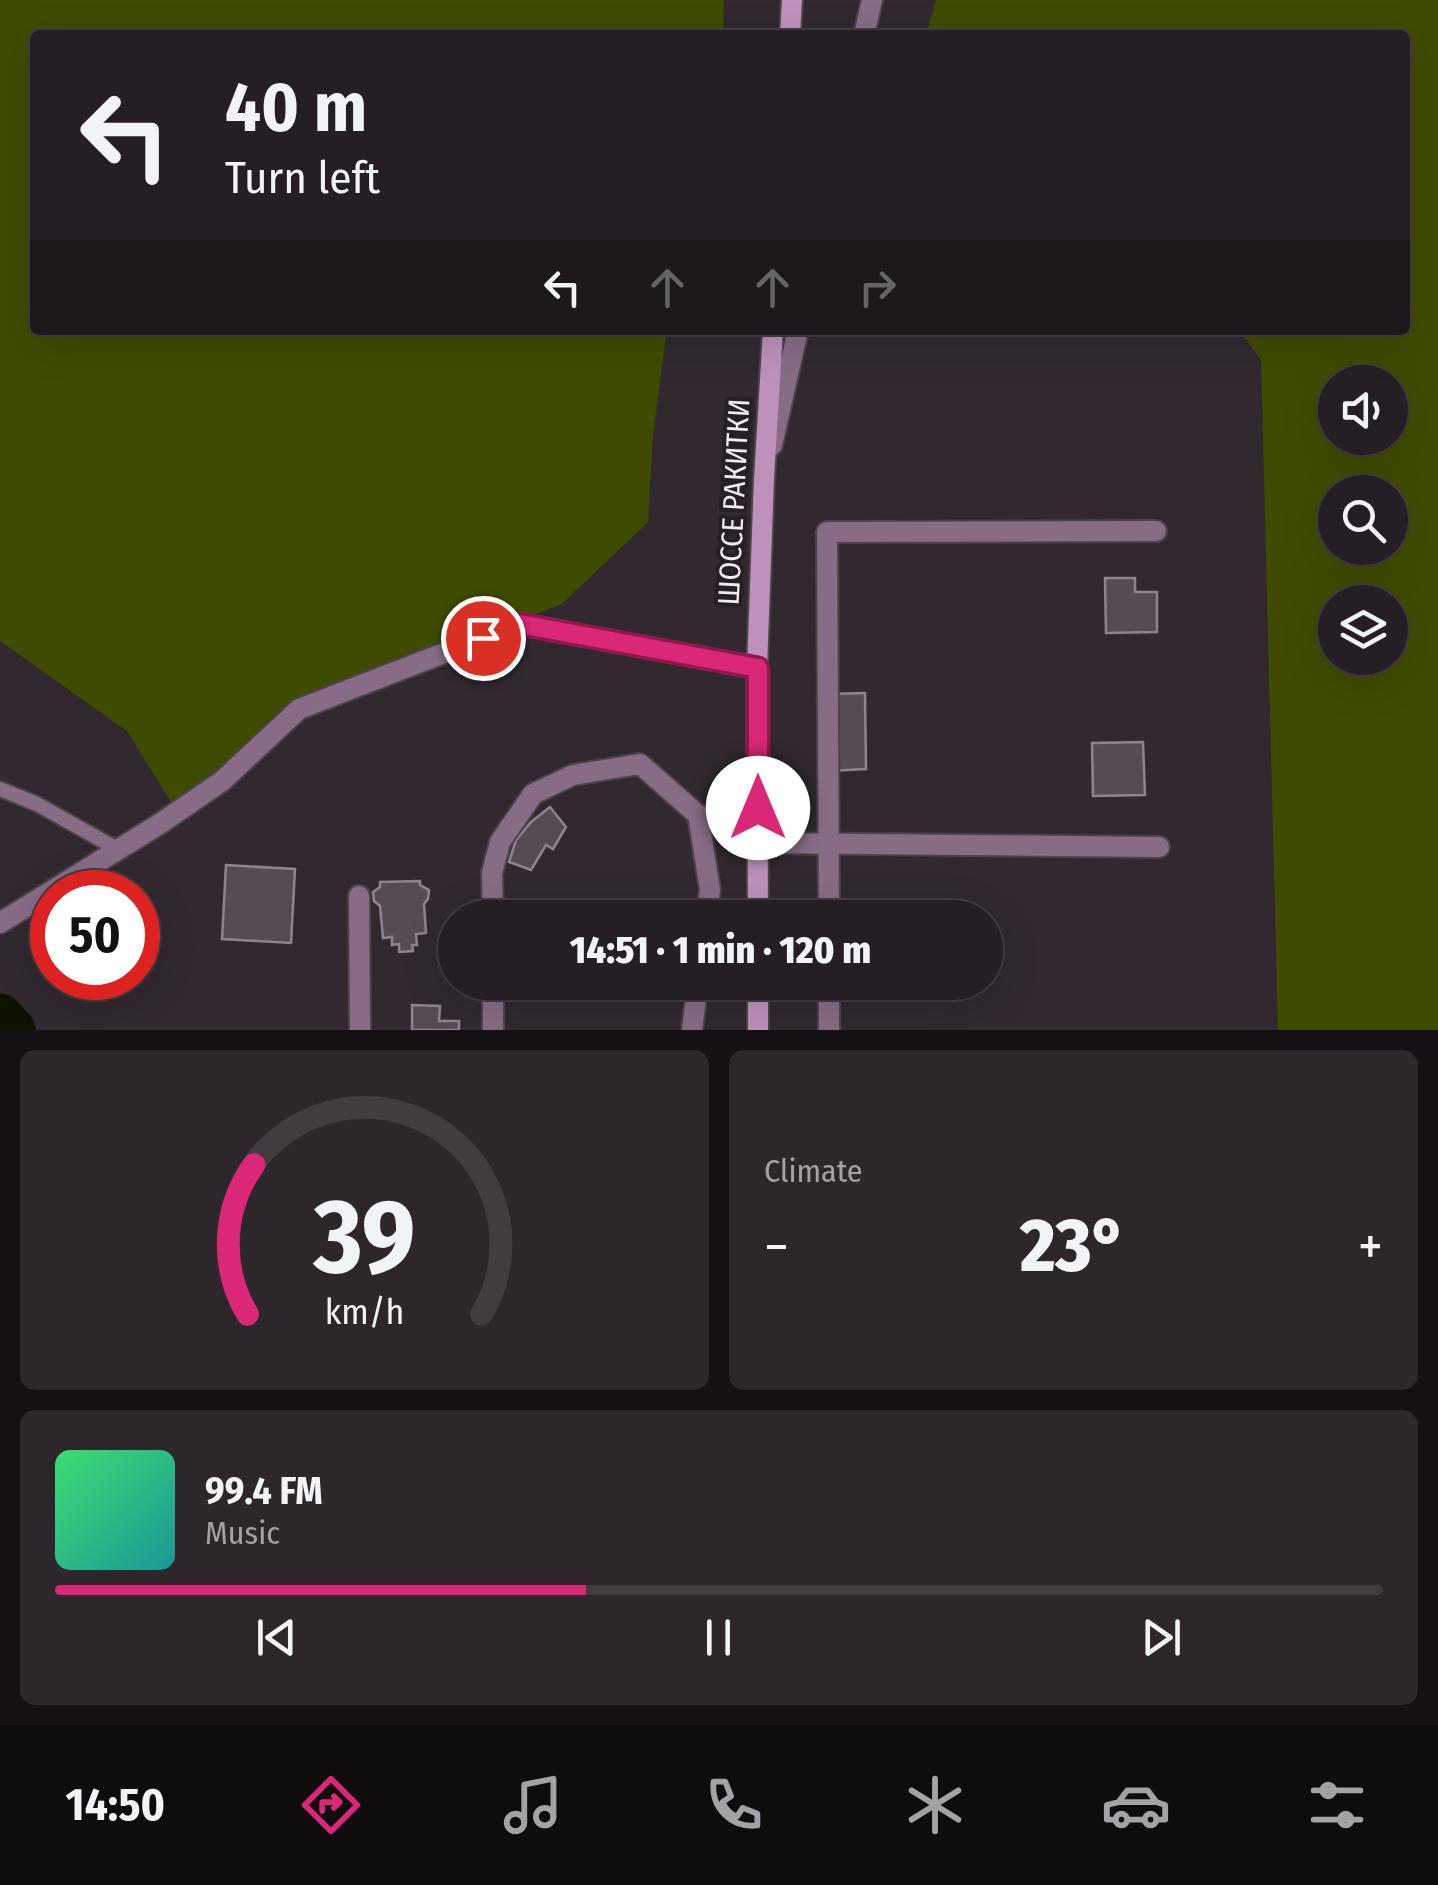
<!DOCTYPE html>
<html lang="en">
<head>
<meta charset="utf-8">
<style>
  :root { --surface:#251e24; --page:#2d272c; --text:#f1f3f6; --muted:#a3a2a6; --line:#423c41; --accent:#db2777 }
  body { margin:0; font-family:"Fira Sans Condensed",sans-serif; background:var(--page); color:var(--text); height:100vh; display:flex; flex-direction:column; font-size:38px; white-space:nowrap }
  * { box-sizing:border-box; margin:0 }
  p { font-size:32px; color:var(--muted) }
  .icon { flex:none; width:55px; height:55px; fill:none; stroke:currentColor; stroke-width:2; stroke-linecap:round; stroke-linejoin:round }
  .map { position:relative; height:1030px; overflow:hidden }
  .details { display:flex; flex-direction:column; gap:20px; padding:20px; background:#141014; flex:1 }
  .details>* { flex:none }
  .banner { position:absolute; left:30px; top:30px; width:1380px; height:305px; border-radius:10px; box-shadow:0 10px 40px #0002,0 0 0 2px var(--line); background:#251e24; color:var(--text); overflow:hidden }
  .fabs { position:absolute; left:1318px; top:365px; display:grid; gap:20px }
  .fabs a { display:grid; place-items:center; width:90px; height:90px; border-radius:50%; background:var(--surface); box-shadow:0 10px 40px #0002,0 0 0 2px var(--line); font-size:50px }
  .speed { position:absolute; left:30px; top:870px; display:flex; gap:20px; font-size:50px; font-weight:700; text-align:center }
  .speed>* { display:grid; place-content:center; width:130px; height:130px; border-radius:50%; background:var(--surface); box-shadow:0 10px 40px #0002,0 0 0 2px var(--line); line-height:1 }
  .speed .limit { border:15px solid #d22; background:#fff; color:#111 }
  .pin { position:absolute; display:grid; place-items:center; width:85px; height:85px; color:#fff; margin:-42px; border:5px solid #fff; border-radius:50%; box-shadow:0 2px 10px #0007 }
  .me { position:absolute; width:110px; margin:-55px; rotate:0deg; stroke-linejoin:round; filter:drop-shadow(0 0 8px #0008) }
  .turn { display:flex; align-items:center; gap:35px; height:210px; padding:0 30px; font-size:45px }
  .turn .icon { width:130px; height:130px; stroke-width:2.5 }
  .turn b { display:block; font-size:70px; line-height:85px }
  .lanes { display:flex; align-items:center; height:95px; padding:0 30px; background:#0003; justify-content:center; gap:50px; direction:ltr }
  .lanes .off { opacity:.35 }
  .big { font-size:75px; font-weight:800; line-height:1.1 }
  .details .widget { flex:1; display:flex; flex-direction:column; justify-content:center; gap:15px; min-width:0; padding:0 35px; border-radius:15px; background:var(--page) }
  .details .dial { align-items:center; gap:0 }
  .dial svg { height:260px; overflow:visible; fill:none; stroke:var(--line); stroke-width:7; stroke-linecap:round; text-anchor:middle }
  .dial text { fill:var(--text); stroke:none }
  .song { display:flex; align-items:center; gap:30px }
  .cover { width:120px; height:120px; border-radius:15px; background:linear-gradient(135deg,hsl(140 70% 55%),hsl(180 70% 35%)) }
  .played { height:10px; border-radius:5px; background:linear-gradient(90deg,var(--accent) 40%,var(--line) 40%) }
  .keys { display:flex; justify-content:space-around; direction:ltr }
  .heat { display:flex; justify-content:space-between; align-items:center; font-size:55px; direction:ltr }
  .details .tiles { flex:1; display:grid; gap:20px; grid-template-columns:1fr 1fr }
  .widget:last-child { grid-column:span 2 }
  .trip { position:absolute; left:438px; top:900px; width:565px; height:100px; border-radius:50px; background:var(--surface); box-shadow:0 10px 40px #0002,0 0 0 2px var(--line); font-weight:800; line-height:100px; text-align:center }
  .dock { display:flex; height:160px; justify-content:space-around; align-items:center; background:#0f0c0e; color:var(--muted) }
  .dock .icon { width:70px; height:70px }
  .dock .on { color:var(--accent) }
  .dock b { font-size:45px; color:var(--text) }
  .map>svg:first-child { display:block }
  .green { fill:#3f4b00; fill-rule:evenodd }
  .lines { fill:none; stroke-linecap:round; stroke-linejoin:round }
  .river { stroke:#0e1300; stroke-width:45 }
  .building { fill:#564b55; stroke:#8f848e; stroke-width:2.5 }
  .lane-casing { stroke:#4c434b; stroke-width:18 }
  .street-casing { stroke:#4c434b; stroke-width:24 }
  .secondary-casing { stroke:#4c434b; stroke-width:24 }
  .lane { stroke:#886c86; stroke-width:14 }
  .street { stroke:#886c86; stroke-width:20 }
  .secondary { stroke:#bd91ba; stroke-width:20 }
  .route-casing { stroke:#8e194d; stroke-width:25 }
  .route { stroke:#db2777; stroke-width:18 }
  .labels { text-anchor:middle; stroke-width:8; stroke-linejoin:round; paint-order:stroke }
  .street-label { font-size:30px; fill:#f1eaf0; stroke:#271e26 }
</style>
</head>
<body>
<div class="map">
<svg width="1438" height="1030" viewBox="0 0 1438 1030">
  <rect width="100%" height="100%" fill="#312830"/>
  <g class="green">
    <polygon points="0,0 724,0 723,35 35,35 35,330 667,330 653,435 648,522 562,604 328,694 171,802 127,731 0,641"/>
    <path d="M936,0H1438V1030H1278L1261,360L1239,330H1405V35H926ZM1335,382H1390V438H1335ZM1335,492H1390V548H1335ZM1335,602H1390V658H1335Z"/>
  </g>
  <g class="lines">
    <polyline class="river" points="0,1016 13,1030"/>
  </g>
  <g class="building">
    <polygon points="1105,578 1135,578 1135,592 1157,592 1157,632 1106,633"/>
    <polygon points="865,693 866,769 828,771 828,694"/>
    <polygon points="1143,742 1145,795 1093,796 1092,743"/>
    <polygon points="550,807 566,827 553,849 546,845 531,870 509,862 516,840 531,822"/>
    <polygon points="226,865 295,869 291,943 222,939"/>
    <polygon points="420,881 420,885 429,890 428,899 424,904 426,933 416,934 417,945 412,945 413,951 399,952 399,944 392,945 392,937 383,938 380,906 374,901 373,892 380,887 380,882"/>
    <polygon points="533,982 577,982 577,997 533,998"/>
    <polygon points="412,1005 440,1006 439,1021 459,1021 459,1030 412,1030"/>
  </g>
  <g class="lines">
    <defs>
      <polyline id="lane" points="0,789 37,804 119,850"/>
      <g id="street">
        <polyline points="864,35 872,0"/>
        <polyline points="772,445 798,330"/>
        <polyline points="758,843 1159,847"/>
        <polyline points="359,896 360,1030"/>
        <polyline points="493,918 492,873 500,842 533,794 573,775 640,764 698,815 710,890 706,918"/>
        <polyline points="829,918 827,532 1156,531"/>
        <polyline points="0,923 161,823 222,781 299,709 519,624 757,668"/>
        <polyline points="493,982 493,1030"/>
        <polyline points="829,982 829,1030"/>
        <polyline points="692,1030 698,982"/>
      </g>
      <g id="secondary">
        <polyline points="790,35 792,0"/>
        <polyline points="758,918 757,668 764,479 773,330"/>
        <polyline points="758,982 758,1030"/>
      </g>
    </defs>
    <use href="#lane" class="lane-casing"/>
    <use href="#street" class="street-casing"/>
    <use href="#secondary" class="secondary-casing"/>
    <use href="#lane" class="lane"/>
    <use href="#street" class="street"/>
    <use href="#secondary" class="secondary"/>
  </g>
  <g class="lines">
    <defs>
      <polyline id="route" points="483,638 520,624 758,668 758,808"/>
    </defs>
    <use href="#route" class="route-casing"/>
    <use href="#route" class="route"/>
  </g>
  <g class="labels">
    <g class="street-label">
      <text transform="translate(734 502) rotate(-87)" y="10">ШОССЕ РАКИТКИ</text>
    </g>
  </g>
</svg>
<div class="fabs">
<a><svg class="icon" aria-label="sound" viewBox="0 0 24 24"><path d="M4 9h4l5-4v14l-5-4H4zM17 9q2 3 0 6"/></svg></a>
<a><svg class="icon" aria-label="search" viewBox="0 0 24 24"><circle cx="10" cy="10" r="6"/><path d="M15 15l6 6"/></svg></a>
<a><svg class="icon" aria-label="layers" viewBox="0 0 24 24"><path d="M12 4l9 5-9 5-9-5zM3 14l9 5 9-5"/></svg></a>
</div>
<div class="speed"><div class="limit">50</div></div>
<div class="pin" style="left:483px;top:638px;background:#d93025"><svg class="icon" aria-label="arrive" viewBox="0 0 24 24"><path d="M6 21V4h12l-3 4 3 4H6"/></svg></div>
<svg class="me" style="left:758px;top:808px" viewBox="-20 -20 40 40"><circle r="19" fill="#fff"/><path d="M0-13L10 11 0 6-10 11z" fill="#db2777"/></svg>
<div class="trip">14:51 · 1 min · 120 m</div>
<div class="banner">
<div class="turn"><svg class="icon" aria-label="left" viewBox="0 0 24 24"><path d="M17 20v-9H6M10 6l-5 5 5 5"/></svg><div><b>40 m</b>Turn left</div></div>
<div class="lanes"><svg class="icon" aria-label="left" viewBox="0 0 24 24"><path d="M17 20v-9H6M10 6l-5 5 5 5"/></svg><svg class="icon off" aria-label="ahead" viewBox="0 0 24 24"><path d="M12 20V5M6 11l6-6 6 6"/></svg><svg class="icon off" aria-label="ahead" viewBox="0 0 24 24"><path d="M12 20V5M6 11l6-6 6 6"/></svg><svg class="icon off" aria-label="right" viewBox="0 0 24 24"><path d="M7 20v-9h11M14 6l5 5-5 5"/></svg></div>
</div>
</div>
<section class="details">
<div class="tiles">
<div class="widget dial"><svg viewBox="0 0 100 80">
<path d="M14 69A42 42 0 1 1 86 69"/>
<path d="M14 69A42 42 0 0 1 16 23" stroke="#db2777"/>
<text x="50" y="56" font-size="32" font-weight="700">39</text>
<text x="50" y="72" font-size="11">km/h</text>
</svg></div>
<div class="widget"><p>Climate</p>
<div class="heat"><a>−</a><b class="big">23°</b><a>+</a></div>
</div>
<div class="widget">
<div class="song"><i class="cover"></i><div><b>99.4 FM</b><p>Music</p></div></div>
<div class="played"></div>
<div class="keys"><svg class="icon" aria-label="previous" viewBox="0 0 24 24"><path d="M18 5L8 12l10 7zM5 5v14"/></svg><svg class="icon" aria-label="pause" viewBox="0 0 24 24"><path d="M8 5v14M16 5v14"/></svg><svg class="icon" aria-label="next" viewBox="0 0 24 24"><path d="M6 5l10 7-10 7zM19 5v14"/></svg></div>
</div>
</div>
</section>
<nav class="dock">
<b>14:50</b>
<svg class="icon on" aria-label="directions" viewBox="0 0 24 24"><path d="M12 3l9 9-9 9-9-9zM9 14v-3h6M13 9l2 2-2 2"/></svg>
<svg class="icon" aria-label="music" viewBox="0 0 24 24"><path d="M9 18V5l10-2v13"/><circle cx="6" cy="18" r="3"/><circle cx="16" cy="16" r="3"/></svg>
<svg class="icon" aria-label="phone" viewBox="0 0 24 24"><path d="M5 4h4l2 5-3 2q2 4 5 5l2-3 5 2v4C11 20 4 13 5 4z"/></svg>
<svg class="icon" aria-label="climate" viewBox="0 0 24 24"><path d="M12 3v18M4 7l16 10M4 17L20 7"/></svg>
<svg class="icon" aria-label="car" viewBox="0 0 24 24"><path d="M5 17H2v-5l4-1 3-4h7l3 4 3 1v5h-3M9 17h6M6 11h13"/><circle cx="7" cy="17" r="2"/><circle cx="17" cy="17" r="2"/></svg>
<svg class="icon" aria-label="filters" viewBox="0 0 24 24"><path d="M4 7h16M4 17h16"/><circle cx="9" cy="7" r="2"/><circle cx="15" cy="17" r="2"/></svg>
</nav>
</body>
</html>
